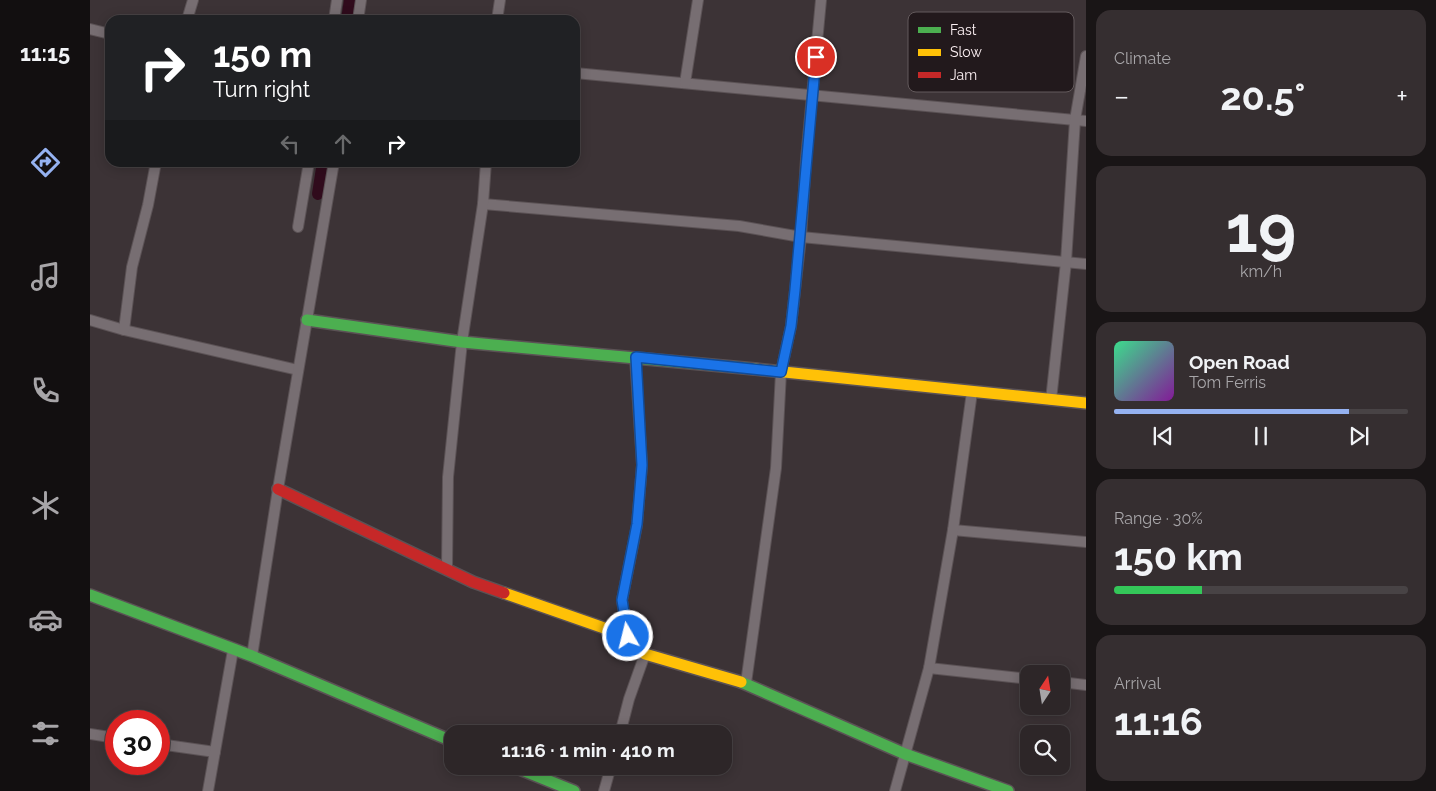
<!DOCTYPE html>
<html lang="en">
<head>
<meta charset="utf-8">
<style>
  :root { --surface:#2d2628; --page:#352e30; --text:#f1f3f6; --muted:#a7a5a8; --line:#484345; --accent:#95b2f1 }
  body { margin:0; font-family:Raleway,sans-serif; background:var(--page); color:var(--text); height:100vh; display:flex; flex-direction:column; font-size:19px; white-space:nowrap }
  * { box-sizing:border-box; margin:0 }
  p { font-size:16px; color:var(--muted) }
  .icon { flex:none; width:28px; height:28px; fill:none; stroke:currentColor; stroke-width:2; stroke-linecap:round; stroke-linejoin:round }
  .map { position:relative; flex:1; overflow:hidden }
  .drawer { display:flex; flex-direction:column; gap:10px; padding:10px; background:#191516; width:350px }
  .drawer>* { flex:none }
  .banner { position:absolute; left:15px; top:15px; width:475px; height:152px; border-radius:15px; box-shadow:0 2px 12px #0003,0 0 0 1px var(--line); background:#202124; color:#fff; overflow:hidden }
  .needle { width:32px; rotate:12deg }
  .fabs { position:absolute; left:930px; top:665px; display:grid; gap:10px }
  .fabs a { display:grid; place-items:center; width:50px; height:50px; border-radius:10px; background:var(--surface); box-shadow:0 2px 12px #0003,0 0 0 1px var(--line); font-size:25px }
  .speed { position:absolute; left:15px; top:710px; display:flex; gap:10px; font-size:25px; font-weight:700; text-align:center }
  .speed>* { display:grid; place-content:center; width:65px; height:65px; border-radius:50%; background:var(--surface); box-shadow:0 2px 12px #0003,0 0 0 1px var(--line); line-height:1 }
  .speed .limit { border:8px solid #d22; background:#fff; color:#111 }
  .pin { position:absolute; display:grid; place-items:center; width:42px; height:42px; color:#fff; margin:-21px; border:2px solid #fff; border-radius:50%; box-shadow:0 1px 5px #0007 }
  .me { position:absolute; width:55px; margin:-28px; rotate:352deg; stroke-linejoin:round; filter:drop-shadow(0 0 4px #0008) }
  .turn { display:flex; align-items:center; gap:18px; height:105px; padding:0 25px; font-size:22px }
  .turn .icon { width:65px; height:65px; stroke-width:2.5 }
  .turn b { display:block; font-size:35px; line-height:42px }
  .lanes { display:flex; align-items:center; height:48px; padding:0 25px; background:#0003; justify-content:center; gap:25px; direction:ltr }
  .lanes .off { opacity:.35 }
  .big { font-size:38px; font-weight:700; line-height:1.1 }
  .drawer .widget { flex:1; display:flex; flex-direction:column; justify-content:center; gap:8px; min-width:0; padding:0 18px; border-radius:15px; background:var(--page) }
  .drawer .dial { align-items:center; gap:0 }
  .dial b { font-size:65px; line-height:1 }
  .song { display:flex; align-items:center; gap:15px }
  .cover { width:60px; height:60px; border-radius:8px; background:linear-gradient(135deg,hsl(150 70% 55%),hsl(290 70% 35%)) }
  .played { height:5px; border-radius:2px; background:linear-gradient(90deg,var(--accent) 80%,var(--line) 80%) }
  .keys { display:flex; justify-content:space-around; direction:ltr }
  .heat { display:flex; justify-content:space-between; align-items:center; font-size:28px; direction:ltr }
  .charge { height:8px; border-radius:4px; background:linear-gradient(90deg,#34c759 30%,var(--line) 0) }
  .trip { position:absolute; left:354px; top:725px; width:288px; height:50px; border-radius:15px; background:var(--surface); box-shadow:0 2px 12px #0003,0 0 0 1px var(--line); font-weight:700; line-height:50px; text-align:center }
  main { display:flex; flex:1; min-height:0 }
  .dock { display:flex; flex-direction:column; width:90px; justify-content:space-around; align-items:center; background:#120f10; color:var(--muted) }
  .dock .icon { width:35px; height:35px }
  .dock .selected { color:var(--accent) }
  .dock b { font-size:22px; color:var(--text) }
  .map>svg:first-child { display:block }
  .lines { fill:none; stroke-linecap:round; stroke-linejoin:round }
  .canal { stroke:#300b1c; stroke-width:12 }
  .street-casing { stroke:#5b5255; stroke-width:12 }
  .fast-casing { stroke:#5b5255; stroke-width:14 }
  .slow-casing { stroke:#5b5255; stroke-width:14 }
  .jam-casing { stroke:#5b5255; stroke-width:14 }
  .street { stroke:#776e72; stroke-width:10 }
  .fast { stroke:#4caf50; stroke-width:11 }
  .slow { stroke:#ffc107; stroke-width:11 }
  .jam { stroke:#c62828; stroke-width:11 }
  .route-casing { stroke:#114b97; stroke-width:12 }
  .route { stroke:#1a73e8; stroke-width:9 }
  .key { fill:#22191c; stroke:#635a5c; stroke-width:1 }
  .key-label { font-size:14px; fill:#fcf0f3 }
</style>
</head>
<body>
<main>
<nav class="dock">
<b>11:15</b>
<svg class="icon selected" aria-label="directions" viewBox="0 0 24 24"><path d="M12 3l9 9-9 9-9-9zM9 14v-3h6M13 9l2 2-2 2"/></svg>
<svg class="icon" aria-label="music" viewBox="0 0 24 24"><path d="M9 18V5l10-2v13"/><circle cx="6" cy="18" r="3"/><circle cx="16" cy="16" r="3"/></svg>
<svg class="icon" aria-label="phone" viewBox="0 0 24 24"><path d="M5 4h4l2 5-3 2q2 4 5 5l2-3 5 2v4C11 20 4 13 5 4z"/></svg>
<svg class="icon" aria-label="climate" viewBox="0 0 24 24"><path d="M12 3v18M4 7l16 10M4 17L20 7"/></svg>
<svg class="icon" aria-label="car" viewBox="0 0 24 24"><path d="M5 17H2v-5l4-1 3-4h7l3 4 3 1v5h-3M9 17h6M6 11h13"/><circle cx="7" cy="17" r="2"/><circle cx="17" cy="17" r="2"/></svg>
<svg class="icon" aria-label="filters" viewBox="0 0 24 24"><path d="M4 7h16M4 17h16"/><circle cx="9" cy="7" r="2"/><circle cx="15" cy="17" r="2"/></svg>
</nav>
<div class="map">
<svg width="996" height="791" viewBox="0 0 996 791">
  <rect width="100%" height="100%" fill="#3c3336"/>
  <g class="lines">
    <g class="canal">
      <polyline points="257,20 260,0"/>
      <polyline points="228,194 233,162"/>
    </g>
    <defs>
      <g id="street">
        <polyline points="97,20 103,0"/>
        <polyline points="244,20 247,0"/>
        <polyline points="268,20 271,0"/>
        <polyline points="407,20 410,0"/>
        <polyline points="0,29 20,34"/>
        <polyline points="485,73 996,121"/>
        <polyline points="595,83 608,0"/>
        <polyline points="393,204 649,226 711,237 996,264"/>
        <polyline points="208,227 219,162"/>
        <polyline points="0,320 34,330 208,370"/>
        <polyline points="34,330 42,267 58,205 66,162"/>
        <polyline points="961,400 976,262 985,120 996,56"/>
        <polyline points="863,530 996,542"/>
        <polyline points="357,569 358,477 372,342 393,204 396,162"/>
        <polyline points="537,636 532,600 547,525 552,465 545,357"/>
        <polyline points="162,656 188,489 244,162"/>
        <polyline points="839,668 939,679"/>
        <polyline points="971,682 996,685"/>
        <polyline points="656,683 686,468 691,372 701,326 711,237 716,159 731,0"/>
        <polyline points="0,734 26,738"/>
        <polyline points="530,734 539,699 555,654"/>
        <polyline points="69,744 125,752"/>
        <polyline points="118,791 143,650"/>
        <polyline points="514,791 521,766"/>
        <polyline points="805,791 839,668 863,530 882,392"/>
      </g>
      <g id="fast">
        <polyline points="217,320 372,342 665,369"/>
        <polyline points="0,595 162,656 362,741"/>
        <polyline points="651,682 815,754 918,791"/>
        <polyline points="422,766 484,791"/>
      </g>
      <g id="slow">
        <polyline points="665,369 996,403"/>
        <polyline points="414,593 537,636 555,654 651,682"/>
      </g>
      <polyline id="jam" points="188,489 383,582 414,593"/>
    </defs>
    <use href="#street" class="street-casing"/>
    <use href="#fast" class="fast-casing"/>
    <use href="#slow" class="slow-casing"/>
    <use href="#jam" class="jam-casing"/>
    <use href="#street" class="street"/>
    <use href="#fast" class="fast"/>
    <use href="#slow" class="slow"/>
    <use href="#jam" class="jam"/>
  </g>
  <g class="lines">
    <defs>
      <polyline id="route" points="538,636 532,600 547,524 552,465 546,357 691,372 701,326 705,290 726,57"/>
    </defs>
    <use href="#route" class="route-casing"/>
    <use href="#route" class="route"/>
  </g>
  <rect x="818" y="12" width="166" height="80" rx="8" class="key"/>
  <rect x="828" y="27" width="23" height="6" fill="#4caf50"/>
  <rect x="828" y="49" width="23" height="7" fill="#ffc107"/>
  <rect x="828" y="72" width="23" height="6" fill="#c62828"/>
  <g class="key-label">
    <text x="860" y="35">Fast</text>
    <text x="860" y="57">Slow</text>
    <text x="860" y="80">Jam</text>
  </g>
</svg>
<div class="fabs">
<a><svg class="needle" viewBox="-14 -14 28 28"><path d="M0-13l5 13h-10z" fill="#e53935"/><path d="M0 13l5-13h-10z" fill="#a7a5a8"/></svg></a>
<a><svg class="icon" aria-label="search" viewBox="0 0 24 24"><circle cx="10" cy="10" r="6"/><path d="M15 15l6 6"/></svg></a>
</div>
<div class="speed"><div class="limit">30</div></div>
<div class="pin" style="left:726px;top:57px;background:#d93025"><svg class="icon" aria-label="arrive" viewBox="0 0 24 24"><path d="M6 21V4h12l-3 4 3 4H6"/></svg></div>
<svg class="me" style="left:538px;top:636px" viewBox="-20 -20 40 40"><circle r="17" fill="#1a73e8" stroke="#fff" stroke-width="3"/><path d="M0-11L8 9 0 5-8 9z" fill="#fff"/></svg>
<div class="trip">11:16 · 1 min · 410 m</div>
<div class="banner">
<div class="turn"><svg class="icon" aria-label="right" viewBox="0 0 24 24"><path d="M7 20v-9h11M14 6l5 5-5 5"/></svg><div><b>150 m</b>Turn right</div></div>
<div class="lanes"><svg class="icon off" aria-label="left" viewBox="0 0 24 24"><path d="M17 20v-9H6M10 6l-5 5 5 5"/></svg><svg class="icon off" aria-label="ahead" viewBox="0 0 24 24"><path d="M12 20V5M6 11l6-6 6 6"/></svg><svg class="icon" aria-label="right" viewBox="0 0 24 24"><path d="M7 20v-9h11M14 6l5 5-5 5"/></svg></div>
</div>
</div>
<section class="drawer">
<div class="widget"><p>Climate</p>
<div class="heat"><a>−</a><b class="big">20.5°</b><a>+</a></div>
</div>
<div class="widget dial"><b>19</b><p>km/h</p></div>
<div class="widget">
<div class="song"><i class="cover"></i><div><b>Open Road</b><p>Tom Ferris</p></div></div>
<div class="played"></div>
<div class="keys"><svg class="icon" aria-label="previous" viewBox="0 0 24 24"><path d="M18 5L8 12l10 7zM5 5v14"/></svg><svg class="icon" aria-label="pause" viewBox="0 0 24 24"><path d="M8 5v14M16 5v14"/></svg><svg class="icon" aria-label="next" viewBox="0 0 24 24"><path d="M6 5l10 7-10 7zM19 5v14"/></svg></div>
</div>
<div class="widget"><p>Range · 30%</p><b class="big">150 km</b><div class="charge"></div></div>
<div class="widget"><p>Arrival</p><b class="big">11:16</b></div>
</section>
</main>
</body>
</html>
